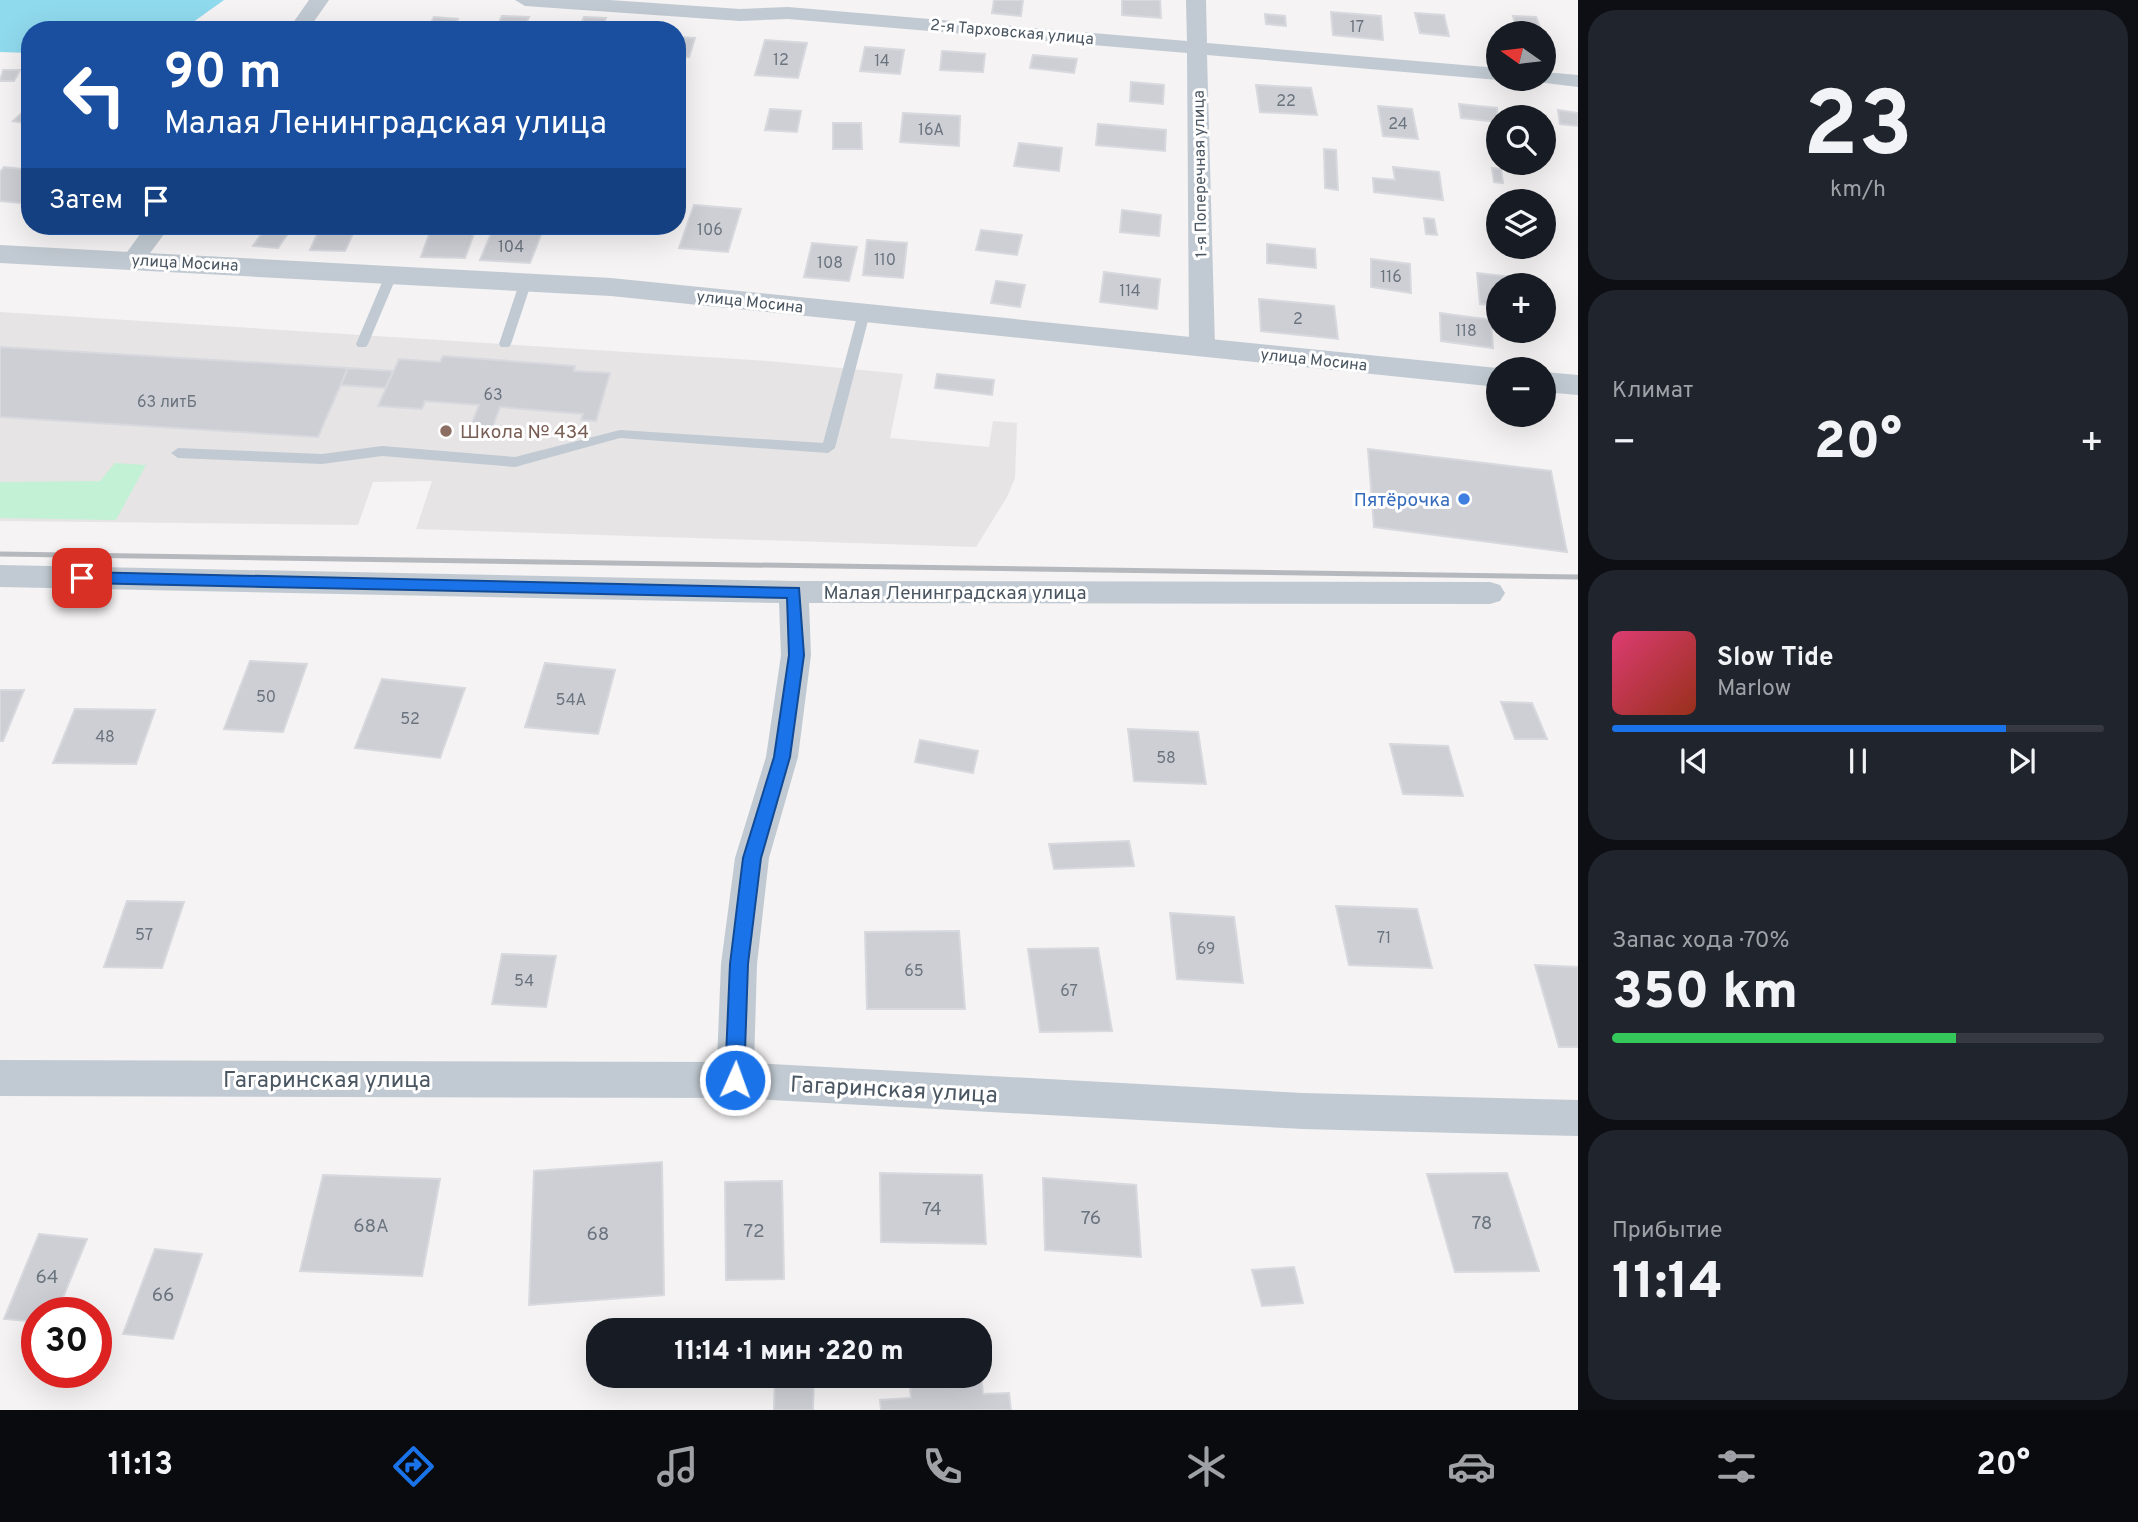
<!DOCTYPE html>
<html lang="ru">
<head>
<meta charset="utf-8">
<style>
  :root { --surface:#171b24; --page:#20242c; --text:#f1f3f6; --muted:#9ea1a6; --line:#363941; --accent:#1a73e8 }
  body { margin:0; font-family:Overpass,sans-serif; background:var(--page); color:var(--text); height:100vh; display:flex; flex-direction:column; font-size:26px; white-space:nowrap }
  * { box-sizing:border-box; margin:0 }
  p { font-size:23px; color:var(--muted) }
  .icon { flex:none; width:38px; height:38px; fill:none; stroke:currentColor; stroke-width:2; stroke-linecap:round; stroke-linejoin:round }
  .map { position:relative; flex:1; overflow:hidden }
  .details { display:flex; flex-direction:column; gap:10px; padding:10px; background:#0d0f14; width:560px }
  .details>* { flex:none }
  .guide { position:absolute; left:21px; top:21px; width:665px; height:214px; border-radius:28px; box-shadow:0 7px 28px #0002; background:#1a4fa0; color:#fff; overflow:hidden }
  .needle { width:46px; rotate:284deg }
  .tools { position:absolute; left:1486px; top:21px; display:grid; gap:14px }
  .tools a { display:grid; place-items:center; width:70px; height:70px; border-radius:50%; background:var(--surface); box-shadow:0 7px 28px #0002; font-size:35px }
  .speed { position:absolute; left:21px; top:1297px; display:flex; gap:14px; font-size:35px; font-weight:700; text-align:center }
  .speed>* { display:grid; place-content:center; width:91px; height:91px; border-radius:50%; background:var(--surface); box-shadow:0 7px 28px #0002; line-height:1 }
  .speed .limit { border:10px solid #d22; background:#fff; color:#111 }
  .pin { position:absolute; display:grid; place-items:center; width:60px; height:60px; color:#fff; margin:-30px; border-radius:14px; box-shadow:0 4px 10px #0006 }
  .me { position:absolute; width:77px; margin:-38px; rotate:2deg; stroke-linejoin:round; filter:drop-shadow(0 0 5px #0008) }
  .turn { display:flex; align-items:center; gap:24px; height:147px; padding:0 28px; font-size:32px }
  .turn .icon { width:91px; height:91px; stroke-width:2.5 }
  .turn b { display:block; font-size:49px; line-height:60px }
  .then { display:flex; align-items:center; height:66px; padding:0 28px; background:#0003; gap:14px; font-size:26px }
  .big { font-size:52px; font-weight:800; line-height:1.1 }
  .details .card { flex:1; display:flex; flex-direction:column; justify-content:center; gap:10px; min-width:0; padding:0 24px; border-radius:28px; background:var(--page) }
  .details .dial { align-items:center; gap:0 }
  .dial b { font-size:91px; line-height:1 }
  .song { display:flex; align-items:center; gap:21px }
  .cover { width:84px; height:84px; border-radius:10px; background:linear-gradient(135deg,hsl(340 70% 55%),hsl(10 70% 35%)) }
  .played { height:7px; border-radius:4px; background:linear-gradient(90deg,var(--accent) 80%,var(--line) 80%) }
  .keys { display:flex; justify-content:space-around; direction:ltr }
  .heat { display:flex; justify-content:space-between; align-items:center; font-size:38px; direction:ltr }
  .charge { height:10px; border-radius:5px; background:linear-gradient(90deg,#34c759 70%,var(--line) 0) }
  .trip { position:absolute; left:586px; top:1318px; width:406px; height:70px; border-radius:28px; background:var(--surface); box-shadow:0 7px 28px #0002; font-weight:800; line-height:70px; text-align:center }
  .tab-bar { display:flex; height:112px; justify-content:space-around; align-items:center; background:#090b0e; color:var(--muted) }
  .tab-bar .icon { width:49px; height:49px }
  .tab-bar .active { color:var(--accent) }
  .tab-bar b { font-size:32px; color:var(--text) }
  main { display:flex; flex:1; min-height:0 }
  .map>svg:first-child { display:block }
  .education { fill:#e6e4e5 }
  .green { fill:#c3f1d5 }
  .water { fill:#90daee }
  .building { fill:#cdcfd5; stroke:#d7d9de; stroke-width:2 }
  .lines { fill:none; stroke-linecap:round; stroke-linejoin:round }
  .service { fill:#c1cad2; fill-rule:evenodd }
  .minor { fill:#c1cad2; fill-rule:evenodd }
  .tertiary { fill:#c1cad2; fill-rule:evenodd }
  .rail { stroke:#b5b8bd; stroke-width:5 }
  .route { fill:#1a73e8; stroke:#114b97; stroke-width:2 }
  .education-dot { fill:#8d6e63; stroke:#fff; stroke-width:2.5 }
  .shop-dot { fill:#3f7fe0; stroke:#fff; stroke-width:2.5 }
  .labels { text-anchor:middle; stroke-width:6; stroke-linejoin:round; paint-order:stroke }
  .number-label { font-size:16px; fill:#6b747e }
  .far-street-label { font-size:16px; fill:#4a5661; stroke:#fff }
  .education-label { font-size:19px; fill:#785e54; stroke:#fff; text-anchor:start }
  .shop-label { font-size:19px; fill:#366cbe; stroke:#fff; text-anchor:end }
  .street-label { font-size:19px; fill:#4a5661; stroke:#fff }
  .near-number-label { font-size:19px; fill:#6b747e }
  .near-street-label { font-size:23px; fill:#4a5661; stroke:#fff }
</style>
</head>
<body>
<main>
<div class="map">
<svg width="1578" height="1410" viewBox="0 0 1578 1410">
  <rect width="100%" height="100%" fill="#f5f3f3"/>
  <polygon class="education" points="0,312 768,361 903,374 890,438 989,447 993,421 1017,423 1015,478 1007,497 976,547 416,529 432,481 373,482 358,525 0,521"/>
  <polygon class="green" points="115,463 146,465 116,520 0,518 0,482 100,481"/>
  <polygon class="water" points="0,0 224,0 182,30 30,30 30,53 0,52"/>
  <g class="building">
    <polygon points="994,0 1023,0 1021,16 992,13"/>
    <polygon points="1122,0 1160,0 1161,18 1122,15"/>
    <polygon points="1331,12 1381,16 1383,40 1333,35"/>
    <polygon points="1415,13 1444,15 1449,36 1420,33"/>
    <polygon points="1265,14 1285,16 1286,26 1266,24"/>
    <polygon points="502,16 529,17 523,30 495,30"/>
    <polygon points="1513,16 1536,17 1542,33 1518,32"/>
    <polygon points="434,17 458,19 453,30 427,30"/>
    <polygon points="584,17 606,18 601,30 578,30"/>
    <polygon points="677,37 695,38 689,57 677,56"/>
    <polygon points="765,40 807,43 798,78 755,75"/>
    <polygon points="865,47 904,50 900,74 860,71"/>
    <polygon points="942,51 985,54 983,72 940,70"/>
    <polygon points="1033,55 1077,59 1074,73 1030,68"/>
    <polygon points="3,70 20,70 14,81 0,81"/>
    <polygon points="1131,82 1164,85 1163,104 1130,101"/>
    <polygon points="1256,85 1311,88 1317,115 1260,112"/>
    <polygon points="1459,104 1497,108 1498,122 1461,118"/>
    <polygon points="1378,106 1412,109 1418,139 1383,136"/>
    <polygon points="28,107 30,124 13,121"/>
    <polygon points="770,109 801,111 797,132 765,130"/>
    <polygon points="1558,110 1578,113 1578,126 1560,124"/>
    <polygon points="903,113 960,116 959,146 900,142"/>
    <polygon points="833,123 861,123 862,149 833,149"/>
    <polygon points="1098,124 1166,130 1165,151 1096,145"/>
    <polygon points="1019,143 1062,148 1059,171 1014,166"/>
    <polygon points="1324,149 1336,150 1338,190 1325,188"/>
    <polygon points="4,167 30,170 30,204 0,201 0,172"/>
    <polygon points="1393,167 1439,172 1443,200 1374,192 1373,178 1395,180"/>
    <polygon points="1492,168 1501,169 1503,183 1494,182"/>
    <polygon points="694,205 741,209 728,252 679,248"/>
    <polygon points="1122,210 1161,215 1159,236 1120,232"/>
    <polygon points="1424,218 1434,219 1437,235 1426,234"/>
    <polygon points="267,226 293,226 278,248 253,246"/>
    <polygon points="432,226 476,228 465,258 421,257"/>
    <polygon points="320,228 355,229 345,251 310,250"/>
    <polygon points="493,229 542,232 530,263 480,260"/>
    <polygon points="981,230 1022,235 1017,255 976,250"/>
    <polygon points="867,240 907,243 903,278 863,275"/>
    <polygon points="812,243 857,247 849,281 804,277"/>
    <polygon points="1267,244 1315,249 1316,268 1267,263"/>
    <polygon points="1371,259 1410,264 1411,293 1371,287"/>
    <polygon points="1104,272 1160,279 1157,309 1100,302"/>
    <polygon points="1477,273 1520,278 1521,285 1498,285 1498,306 1480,304"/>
    <polygon points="996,281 1025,285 1020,307 991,303"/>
    <polygon points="1259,299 1334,306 1338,339 1261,331"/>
    <polygon points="1440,313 1491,320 1493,348 1441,341"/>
    <polygon points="0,347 348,368 318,437 0,417"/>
    <polygon points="443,356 575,366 574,371 610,373 596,421 581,420 583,414 500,407 492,429 470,428 479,405 425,401 422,409 378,406 399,359 440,362"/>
    <polygon points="348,368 393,371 385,388 341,385"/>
    <polygon points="937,374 994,380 992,395 935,388"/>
    <polygon points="1368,449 1551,471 1567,552 1374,527"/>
    <polygon points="250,661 307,664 283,732 224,729"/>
    <polygon points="545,663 615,670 598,734 525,727"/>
    <polygon points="382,679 465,688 440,758 355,748"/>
    <polygon points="0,690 24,690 3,741 0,741"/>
    <polygon points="1501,702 1532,703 1547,739 1515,739"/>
    <polygon points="75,709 155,710 136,764 53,763"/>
    <polygon points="1128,729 1198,732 1206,784 1134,781"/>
    <polygon points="920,740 978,751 973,773 915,762"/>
    <polygon points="1390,744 1448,746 1463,796 1403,794"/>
    <polygon points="1129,841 1134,866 1054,869 1049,844"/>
    <polygon points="127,901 184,902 162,968 104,967"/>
    <polygon points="1336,906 1417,909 1432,968 1349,965"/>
    <polygon points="1170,913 1234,917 1243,983 1177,979"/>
    <polygon points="959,931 965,1009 867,1009 865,932"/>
    <polygon points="1098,948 1112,1031 1040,1032 1028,949"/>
    <polygon points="502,954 556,956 546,1007 492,1004"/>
    <polygon points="1535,965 1578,967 1578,1047 1559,1047"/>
    <polygon points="662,1162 664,1295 529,1305 534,1171"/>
    <polygon points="880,1173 982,1175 986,1244 881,1242"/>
    <polygon points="1507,1173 1539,1271 1455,1272 1427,1174"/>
    <polygon points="323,1175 440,1179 422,1276 300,1271"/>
    <polygon points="1043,1178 1136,1185 1141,1257 1045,1250"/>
    <polygon points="782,1181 784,1279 726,1280 725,1182"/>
    <polygon points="39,1234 87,1239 57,1312 37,1312 37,1322 4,1319"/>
    <polygon points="155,1249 202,1254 173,1339 123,1334"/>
    <polygon points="1294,1267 1303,1303 1262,1306 1252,1270"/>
    <polygon points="980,1365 983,1394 1009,1393 1011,1410 881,1410 880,1400 911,1398 909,1376 980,1376"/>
    <polygon points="775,1376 814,1376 813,1410 774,1410"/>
  </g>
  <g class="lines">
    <g class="service">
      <polygon points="392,269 398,273 368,344 366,347 358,347 356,344 386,273"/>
      <polygon points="526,277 532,281 511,344 509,347 501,347 499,344 520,281"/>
      <polygon points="864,309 870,313 835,448 828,453 620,438 515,467 382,456 322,464 178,458 171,453 178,448 322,454 382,446 515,457 620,430 823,443 858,313"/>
    </g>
    <g class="minor">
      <polygon points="309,0 329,0 308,30 288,30"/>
      <polygon points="515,0 610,0 740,9 788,7 1187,41 1186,0 1206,0 1207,43 1498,68 1498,79 1504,79 1498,80 1207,55 1215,347 1211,353 1193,353 1189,347 1187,53 788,19 740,21 525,6"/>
      <polygon points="1544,72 1578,75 1578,87 1537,82 1534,79 1544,79"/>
      <polygon points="146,226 170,226 142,264 126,264 122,259"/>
      <polygon points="0,565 794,581 1490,582 1500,585 1505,593 1500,601 1490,604 809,603 811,655 798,757 769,858 757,964 754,1063 1303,1093 1578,1100 1578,1136 1303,1129 735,1098 0,1096 0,1060 717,1062 721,964 735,858 766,757 781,655 779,603 0,587"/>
    </g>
    <g class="tertiary">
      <polygon points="0,245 611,278 1507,369 1498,369 1498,387 611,296 0,263"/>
      <polygon points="1544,372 1578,375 1578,395 1544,392"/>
    </g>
    <polyline class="rail" points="0,554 1578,577"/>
  </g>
  <polygon class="route" points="82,572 799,588 804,655 790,757 761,858 748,964 744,1080 742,1087 735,1089 728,1087 725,1080 730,964 743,858 774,757 789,655 787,598 82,583 75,578"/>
  <circle class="education-dot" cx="446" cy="431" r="7"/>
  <circle class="shop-dot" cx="1464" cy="499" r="7"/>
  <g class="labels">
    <g class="number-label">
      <text x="1357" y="32">17</text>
      <text x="781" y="65">12</text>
      <text x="882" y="66">14</text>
      <text x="1286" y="106">22</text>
      <text x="1398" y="129">24</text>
      <text x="931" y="135">16А</text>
      <text x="710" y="235">106</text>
      <text x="511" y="252">104</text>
      <text x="885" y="265">110</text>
      <text x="830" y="268">108</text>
      <text x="1391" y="282">116</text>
      <text x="1130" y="296">114</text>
      <text x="1298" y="324">2</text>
      <text x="1466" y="336">118</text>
      <text x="493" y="400">63</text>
      <text x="167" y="407">63 литБ</text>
      <text x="266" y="702">50</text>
      <text x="571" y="705">54А</text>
      <text x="410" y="724">52</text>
      <text x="105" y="742">48</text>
      <text x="1166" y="763">58</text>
      <text x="144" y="940">57</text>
      <text x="1384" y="943">71</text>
      <text x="1206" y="954">69</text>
      <text x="914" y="976">65</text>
      <text x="524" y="986">54</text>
      <text x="1069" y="996">67</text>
    </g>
    <g class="far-street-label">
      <text transform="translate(1012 31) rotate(5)" y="6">2-я Тарховская улица</text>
      <text transform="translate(1199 174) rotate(-91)" y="6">1-я Поперечная улица</text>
      <text transform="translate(185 262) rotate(3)" y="6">улица Мосина</text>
      <text transform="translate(750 301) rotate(6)" y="6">улица Мосина</text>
      <text transform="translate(1314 359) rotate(6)" y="6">улица Мосина</text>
    </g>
    <g class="education-label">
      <text x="460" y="438">Школа № 434</text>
    </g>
    <g class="shop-label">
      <text x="1450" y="506">Пятёрочка</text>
    </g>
    <g class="street-label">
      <text x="955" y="599">Малая Ленинградская улица</text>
    </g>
    <g class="near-number-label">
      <text x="932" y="1215">74</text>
      <text x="1091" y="1224">76</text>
      <text x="1482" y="1229">78</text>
      <text x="371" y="1232">68А</text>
      <text x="754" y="1237">72</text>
      <text x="598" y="1240">68</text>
      <text x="47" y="1283">64</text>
      <text x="163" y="1301">66</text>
    </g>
    <g class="near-street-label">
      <text x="327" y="1087">Гагаринская улица</text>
      <text transform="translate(894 1089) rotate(3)" y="8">Гагаринская улица</text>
    </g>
  </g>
</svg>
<div class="tools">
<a><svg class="needle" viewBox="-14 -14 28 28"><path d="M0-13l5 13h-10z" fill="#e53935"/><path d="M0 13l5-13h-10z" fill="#9ea1a6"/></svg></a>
<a><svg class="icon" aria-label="search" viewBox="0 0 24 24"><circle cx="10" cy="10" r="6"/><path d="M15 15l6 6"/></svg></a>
<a><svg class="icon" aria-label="layers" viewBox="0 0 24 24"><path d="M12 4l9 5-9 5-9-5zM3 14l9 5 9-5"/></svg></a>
<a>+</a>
<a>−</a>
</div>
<div class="speed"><div class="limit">30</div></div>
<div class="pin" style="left:82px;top:578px;background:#d93025"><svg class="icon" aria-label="arrive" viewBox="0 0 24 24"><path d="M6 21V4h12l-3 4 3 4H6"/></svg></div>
<svg class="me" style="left:735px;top:1080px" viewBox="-20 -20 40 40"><circle r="17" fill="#1a73e8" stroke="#fff" stroke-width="3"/><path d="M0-11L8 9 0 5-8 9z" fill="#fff"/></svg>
<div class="trip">11:14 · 1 мин · 220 m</div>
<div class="guide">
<div class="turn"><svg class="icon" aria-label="left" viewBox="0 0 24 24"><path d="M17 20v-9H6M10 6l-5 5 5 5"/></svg><div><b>90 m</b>Малая Ленинградская улица</div></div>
<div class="then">Затем<svg class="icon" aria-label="arrive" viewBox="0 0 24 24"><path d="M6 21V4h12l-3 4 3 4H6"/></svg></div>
</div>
</div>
<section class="details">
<div class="card dial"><b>23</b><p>km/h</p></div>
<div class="card"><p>Климат</p>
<div class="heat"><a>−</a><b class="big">20°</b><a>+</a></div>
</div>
<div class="card">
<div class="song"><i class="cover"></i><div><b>Slow Tide</b><p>Marlow</p></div></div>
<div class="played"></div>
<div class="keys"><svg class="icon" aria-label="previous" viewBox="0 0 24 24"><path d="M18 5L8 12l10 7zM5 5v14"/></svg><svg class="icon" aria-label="pause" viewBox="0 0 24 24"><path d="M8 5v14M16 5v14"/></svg><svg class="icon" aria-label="next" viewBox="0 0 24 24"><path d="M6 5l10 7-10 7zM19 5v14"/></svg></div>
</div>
<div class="card"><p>Запас хода · 70%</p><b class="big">350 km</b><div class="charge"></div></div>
<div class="card"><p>Прибытие</p><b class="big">11:14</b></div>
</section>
</main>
<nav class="tab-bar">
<b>11:13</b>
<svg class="icon active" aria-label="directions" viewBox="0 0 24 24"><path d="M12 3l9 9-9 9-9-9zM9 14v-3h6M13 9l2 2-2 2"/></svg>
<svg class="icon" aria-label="music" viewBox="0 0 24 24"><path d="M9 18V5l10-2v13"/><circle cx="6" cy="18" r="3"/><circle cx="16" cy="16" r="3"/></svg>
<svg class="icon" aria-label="phone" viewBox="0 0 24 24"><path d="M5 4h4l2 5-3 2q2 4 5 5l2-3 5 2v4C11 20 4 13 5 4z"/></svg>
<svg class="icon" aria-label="climate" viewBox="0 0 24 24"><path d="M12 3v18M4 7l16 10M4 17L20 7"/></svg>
<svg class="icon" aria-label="car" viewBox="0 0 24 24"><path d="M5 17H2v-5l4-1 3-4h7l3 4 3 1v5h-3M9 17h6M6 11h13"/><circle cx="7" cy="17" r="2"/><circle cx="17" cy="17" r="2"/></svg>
<svg class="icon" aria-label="filters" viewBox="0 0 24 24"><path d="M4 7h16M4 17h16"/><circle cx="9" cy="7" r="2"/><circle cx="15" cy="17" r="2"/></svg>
<b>20°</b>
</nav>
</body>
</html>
